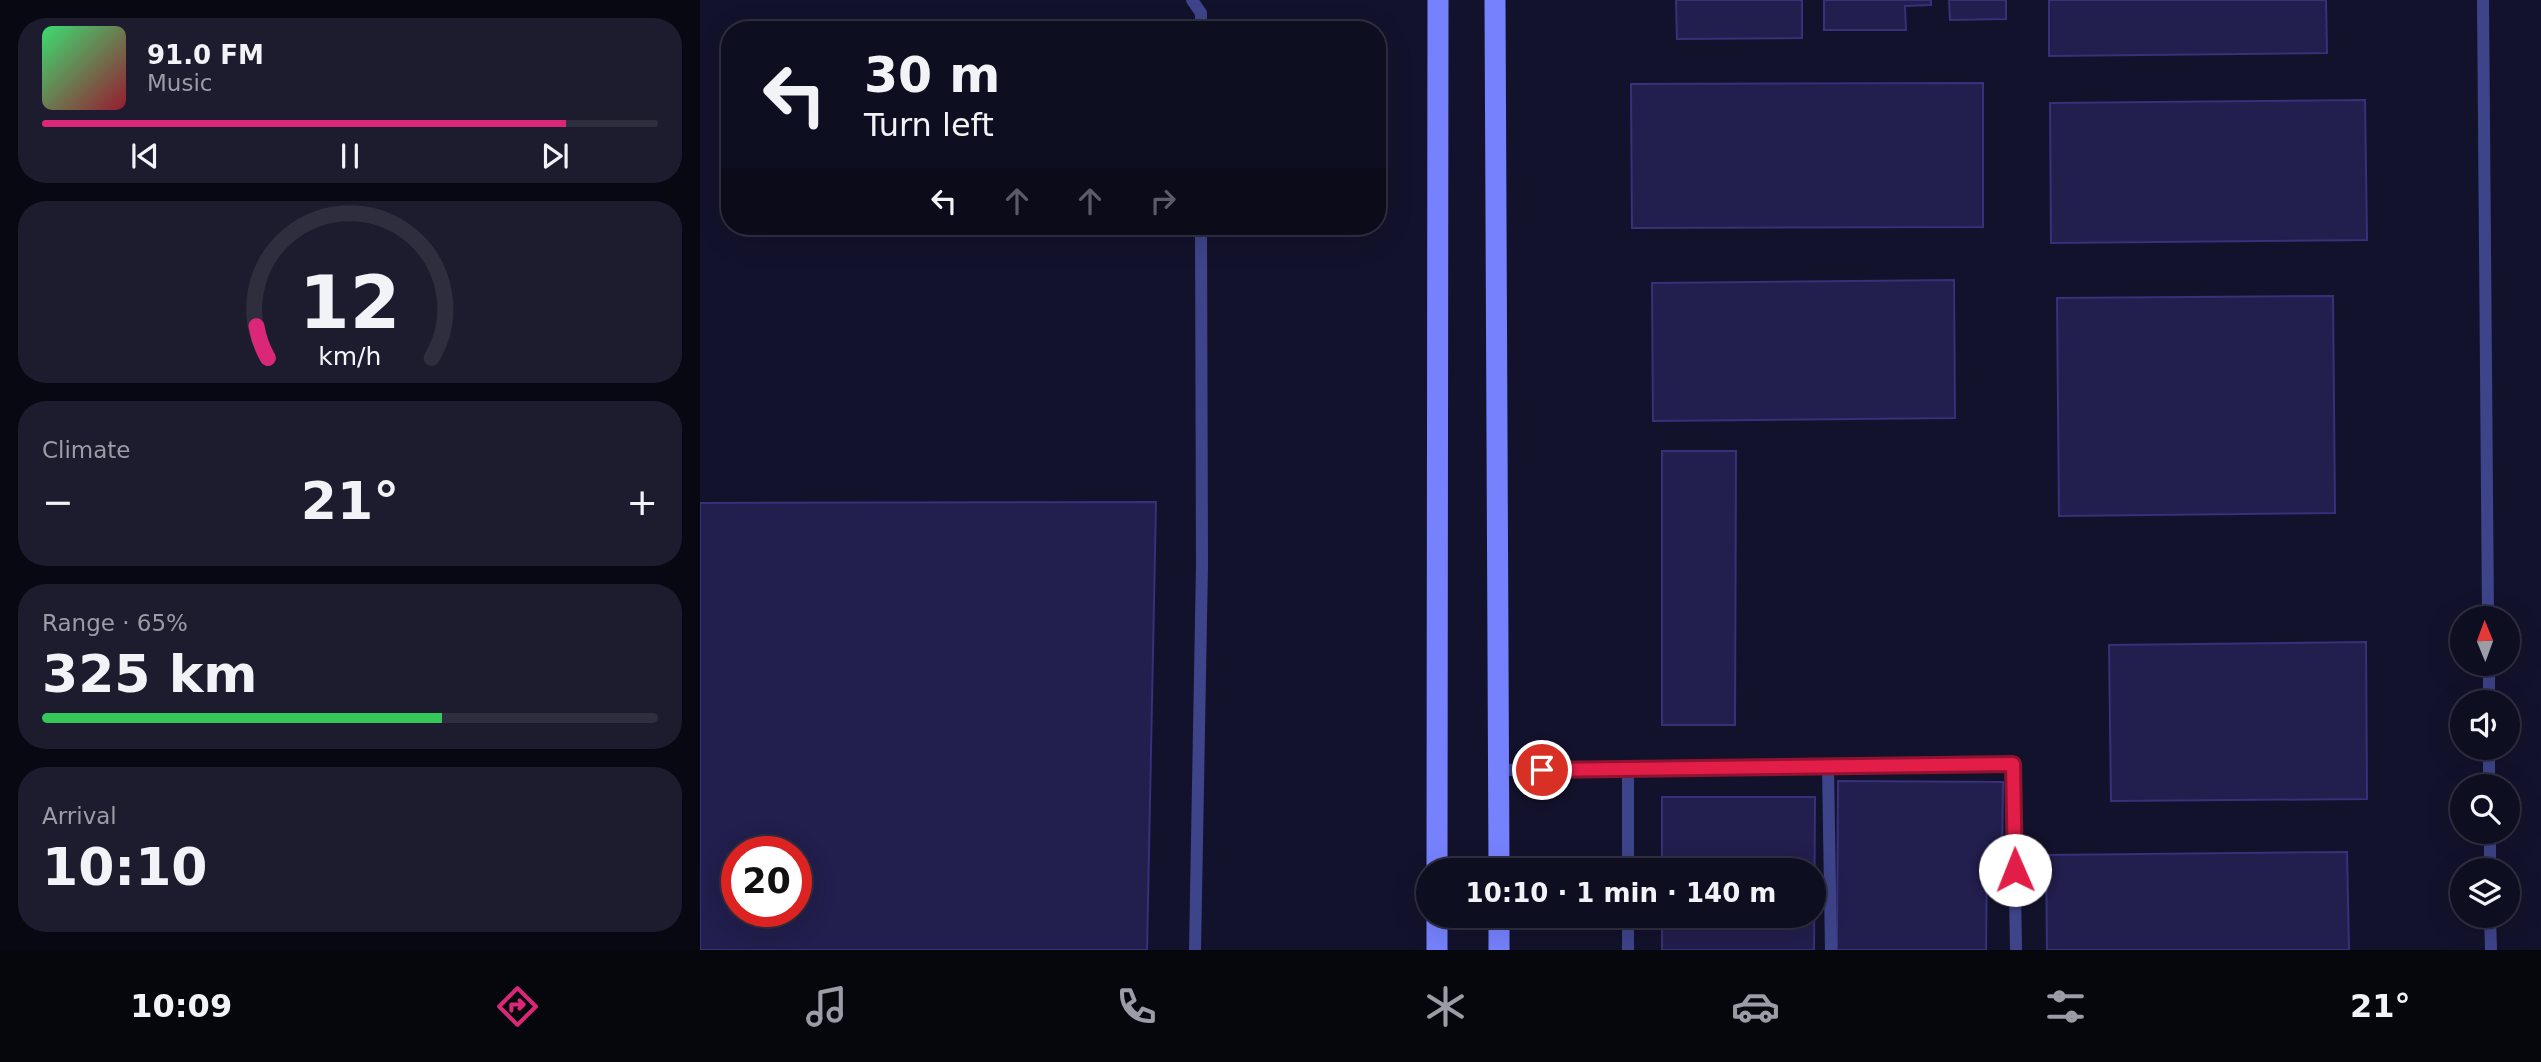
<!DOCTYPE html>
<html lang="en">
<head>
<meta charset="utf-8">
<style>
  :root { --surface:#0e0e21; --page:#1c1c2e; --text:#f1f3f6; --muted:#9b9ca5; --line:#2e2e3f; --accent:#db2777 }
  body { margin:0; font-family:"DejaVu Sans",sans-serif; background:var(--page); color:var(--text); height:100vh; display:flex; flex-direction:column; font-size:26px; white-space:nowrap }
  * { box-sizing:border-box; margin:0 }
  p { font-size:23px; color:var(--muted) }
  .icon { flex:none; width:38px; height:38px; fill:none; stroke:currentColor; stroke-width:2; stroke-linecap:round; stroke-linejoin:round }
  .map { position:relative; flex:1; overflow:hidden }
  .panel { display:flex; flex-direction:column; gap:18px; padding:18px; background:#080812; width:700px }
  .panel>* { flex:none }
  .guide { position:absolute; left:21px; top:21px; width:665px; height:214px; border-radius:28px; box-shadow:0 7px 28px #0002,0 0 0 2px var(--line); background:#0e0e21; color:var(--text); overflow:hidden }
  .needle { width:46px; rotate:359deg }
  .tools { position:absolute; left:1750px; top:606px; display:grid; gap:14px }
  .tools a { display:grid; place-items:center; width:70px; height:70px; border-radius:50%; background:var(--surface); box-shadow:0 7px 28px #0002,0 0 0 2px var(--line); font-size:35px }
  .speed { position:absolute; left:21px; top:836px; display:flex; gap:14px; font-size:35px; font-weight:700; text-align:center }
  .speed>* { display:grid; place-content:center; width:91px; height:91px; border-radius:50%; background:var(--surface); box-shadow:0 7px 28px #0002,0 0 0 2px var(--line); line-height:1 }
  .speed .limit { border:10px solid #d22; background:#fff; color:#111 }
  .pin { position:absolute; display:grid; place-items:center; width:60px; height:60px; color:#fff; margin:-30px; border:4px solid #fff; border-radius:50%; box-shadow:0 2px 7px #0007 }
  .me { position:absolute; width:77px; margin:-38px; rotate:359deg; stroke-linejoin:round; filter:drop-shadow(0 0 5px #0008) }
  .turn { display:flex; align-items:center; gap:24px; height:147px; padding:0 28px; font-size:32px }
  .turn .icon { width:91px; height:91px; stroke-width:2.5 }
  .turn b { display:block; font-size:49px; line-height:60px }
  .lanes { display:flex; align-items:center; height:66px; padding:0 28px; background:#0003; justify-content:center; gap:35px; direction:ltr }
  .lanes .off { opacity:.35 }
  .big { font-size:52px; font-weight:700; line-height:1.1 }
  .panel .tile { flex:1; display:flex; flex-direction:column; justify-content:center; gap:10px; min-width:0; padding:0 24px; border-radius:28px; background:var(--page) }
  .panel .dial { align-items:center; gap:0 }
  .dial svg { height:182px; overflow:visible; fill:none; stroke:var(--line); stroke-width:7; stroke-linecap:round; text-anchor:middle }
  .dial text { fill:var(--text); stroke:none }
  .song { display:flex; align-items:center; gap:21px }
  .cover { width:84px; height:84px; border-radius:10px; background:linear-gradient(135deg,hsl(140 70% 55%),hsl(350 70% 35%)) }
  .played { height:7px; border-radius:4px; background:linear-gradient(90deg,var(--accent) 85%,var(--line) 85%) }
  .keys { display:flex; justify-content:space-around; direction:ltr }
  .heat { display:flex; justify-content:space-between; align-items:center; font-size:38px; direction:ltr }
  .charge { height:10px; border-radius:5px; background:linear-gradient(90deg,#34c759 65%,var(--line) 0) }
  .trip { position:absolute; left:716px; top:858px; width:410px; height:70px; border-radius:35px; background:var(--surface); box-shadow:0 7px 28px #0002,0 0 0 2px var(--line); font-weight:700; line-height:70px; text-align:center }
  .menu { display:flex; height:112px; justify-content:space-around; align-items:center; background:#06060d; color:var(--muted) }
  .menu .icon { width:49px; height:49px }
  .menu .current { color:var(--accent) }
  .menu b { font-size:32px; color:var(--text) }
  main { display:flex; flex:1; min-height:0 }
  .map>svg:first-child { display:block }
  .building { fill:#221e4d; stroke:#363179; stroke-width:2; fill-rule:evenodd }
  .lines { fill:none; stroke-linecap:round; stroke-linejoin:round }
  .lane { stroke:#3e448a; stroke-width:12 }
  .secondary { stroke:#7682fd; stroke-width:21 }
  .route-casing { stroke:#92132f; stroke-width:18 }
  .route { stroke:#e11d48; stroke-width:12 }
</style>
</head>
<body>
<main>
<section class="panel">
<div class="tile">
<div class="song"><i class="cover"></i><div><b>91.0 FM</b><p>Music</p></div></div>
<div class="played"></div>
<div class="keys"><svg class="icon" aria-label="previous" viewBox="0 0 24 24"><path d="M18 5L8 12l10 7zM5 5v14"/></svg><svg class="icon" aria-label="pause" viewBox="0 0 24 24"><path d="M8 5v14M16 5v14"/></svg><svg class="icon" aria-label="next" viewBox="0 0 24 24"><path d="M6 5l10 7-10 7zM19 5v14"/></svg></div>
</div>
<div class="tile dial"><svg viewBox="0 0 100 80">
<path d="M14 69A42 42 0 1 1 86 69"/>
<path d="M14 69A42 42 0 0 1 9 55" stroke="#db2777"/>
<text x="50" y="56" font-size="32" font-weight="700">12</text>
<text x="50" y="72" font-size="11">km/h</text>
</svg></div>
<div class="tile"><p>Climate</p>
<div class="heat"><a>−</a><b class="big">21°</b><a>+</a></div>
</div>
<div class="tile"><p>Range · 65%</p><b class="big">325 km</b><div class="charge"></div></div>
<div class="tile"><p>Arrival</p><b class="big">10:10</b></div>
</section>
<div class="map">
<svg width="1841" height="950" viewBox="0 0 1841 950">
  <rect width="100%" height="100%" fill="#13122c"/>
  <g class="building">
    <polygon points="976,0 1102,0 1102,38 977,39"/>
    <polygon points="1124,0 1231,0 1231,5 1205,6 1206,30 1124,30"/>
    <polygon points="1249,0 1306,0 1306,19 1250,20"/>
    <polygon points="1349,0 1626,0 1627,53 1349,56"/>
    <polygon points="1283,83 1283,227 932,228 931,84"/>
    <polygon points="1665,100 1667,240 1351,243 1350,103"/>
    <polygon points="1254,280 1255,418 953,421 952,283"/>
    <polygon points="1633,296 1635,513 1359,516 1357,298"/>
    <polygon points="962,451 1036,451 1035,725 962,725"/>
    <path d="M456,502L447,950H0V503ZM37,852H96V912H37Z"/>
    <polygon points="1666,642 1667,799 1411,801 1409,645"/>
    <polygon points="1138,781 1303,782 1302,858 1287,858 1286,950 1137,950"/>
    <polygon points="962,797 1115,797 1114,950 962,950 962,915 1113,915 1113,870 962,870"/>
    <polygon points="1647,852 1649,950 1347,950 1346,855"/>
  </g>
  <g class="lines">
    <g class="lane">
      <polyline points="492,0 501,13 501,30"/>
      <polyline points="1783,0 1788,618"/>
      <polyline points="1789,663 1789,702"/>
      <polyline points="1789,747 1789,786"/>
      <polyline points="1128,766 1131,950"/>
      <polyline points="928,769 928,870"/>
      <polyline points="798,770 1313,764 1316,950"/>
      <polyline points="1790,831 1790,870"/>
      <polyline points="928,915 928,950"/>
      <polyline points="1790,915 1791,950"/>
      <polyline points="495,950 502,565 501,226"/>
    </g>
    <g class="secondary">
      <polyline points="795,0 799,870"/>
      <polyline points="737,870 738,0"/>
      <polyline points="799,915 799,950"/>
      <polyline points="737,950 737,915"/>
    </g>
  </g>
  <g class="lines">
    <defs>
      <polyline id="route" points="842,770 1313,764 1315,870"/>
    </defs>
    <use href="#route" class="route-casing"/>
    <use href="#route" class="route"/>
  </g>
</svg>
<div class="tools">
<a><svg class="needle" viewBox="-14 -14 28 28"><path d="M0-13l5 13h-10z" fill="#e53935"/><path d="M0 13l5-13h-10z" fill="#9b9ca5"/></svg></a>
<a><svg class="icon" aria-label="sound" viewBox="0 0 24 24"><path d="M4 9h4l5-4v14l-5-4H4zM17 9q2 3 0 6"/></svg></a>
<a><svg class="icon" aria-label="search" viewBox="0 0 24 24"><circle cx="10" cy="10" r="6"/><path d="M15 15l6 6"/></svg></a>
<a><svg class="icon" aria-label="layers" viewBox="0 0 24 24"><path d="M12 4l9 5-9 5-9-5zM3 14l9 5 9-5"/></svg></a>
</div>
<div class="speed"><div class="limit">20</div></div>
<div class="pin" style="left:842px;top:770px;background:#d93025"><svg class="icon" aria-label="arrive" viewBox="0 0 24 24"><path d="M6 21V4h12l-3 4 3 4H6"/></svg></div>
<svg class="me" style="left:1315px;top:870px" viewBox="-20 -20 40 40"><circle r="19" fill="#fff"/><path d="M0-13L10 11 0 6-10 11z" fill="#e11d48"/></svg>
<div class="trip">10:10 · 1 min · 140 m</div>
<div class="guide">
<div class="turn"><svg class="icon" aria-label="left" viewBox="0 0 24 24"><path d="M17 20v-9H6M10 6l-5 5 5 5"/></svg><div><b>30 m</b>Turn left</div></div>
<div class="lanes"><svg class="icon" aria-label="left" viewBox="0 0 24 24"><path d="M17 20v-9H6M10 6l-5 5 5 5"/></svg><svg class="icon off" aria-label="ahead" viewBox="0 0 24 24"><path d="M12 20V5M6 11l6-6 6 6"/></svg><svg class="icon off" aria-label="ahead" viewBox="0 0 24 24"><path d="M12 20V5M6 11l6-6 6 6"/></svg><svg class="icon off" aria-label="right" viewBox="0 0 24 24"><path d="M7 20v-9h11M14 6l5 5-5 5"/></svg></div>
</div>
</div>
</main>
<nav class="menu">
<b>10:09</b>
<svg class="icon current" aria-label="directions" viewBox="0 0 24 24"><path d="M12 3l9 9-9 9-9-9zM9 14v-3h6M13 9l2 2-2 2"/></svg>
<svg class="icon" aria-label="music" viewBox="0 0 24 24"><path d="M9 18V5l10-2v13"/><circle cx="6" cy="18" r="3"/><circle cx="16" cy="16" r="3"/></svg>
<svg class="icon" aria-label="phone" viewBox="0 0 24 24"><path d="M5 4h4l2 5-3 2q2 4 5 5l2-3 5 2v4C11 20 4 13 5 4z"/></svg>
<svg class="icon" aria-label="climate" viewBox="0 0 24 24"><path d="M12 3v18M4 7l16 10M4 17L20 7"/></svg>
<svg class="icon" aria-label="car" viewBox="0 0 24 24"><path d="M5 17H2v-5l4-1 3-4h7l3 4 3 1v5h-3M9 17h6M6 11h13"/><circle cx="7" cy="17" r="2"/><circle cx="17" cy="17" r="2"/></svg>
<svg class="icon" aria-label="filters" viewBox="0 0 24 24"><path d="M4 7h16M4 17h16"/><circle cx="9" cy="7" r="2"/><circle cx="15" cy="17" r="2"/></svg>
<b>21°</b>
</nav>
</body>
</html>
